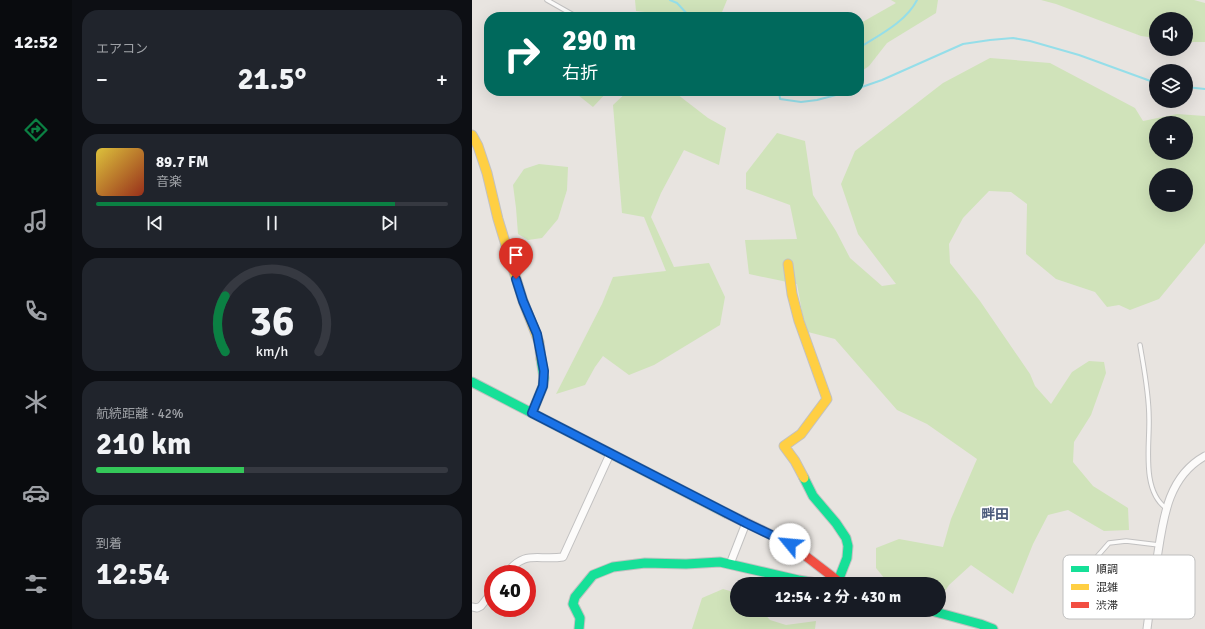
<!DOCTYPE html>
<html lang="ja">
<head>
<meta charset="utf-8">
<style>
  :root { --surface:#171b24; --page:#20242c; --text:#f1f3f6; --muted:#9ea1a6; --line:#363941; --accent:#0b8043 }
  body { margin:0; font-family:Signika,"Noto Sans JP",sans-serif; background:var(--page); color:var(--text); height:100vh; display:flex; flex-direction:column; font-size:15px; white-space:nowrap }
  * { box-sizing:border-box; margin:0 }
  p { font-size:13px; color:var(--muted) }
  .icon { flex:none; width:22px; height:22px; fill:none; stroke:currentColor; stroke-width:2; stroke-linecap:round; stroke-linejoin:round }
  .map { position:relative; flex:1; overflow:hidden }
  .sheet { display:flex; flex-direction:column; gap:10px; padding:10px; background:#0d0f14; width:400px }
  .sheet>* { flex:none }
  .guide { position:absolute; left:12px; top:12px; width:380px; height:84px; border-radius:16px; box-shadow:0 4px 16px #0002; background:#00695c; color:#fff; overflow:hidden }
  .buttons { position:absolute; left:677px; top:12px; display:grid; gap:8px }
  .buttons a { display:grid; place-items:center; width:44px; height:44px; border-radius:50%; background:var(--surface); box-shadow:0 4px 16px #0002; font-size:20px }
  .speed { position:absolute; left:12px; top:565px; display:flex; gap:8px; font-size:20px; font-weight:700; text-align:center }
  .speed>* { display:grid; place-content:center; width:52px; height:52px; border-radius:50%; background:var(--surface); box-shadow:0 4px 16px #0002; line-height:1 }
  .speed .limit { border:6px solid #d22; background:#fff; color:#111 }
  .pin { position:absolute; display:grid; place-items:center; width:34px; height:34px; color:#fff; margin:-41px -17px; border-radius:50% 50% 50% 0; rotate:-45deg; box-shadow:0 0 4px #0007 }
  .pin .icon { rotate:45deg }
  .me { position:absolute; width:44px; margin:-22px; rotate:298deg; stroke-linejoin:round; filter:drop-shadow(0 0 3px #0008) }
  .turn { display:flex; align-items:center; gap:14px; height:84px; padding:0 12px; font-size:18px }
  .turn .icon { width:52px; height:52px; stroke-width:2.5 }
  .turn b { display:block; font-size:28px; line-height:34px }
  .big { font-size:30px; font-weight:700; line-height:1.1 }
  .sheet .card { flex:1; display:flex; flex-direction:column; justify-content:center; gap:6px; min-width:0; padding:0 14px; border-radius:16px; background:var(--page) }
  .sheet .dial { align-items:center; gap:0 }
  .dial svg { height:104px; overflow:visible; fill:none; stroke:var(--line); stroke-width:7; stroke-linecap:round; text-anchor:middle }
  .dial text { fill:var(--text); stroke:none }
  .song { display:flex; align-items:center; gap:12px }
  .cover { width:48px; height:48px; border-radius:6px; background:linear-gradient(135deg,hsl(50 70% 55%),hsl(10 70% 35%)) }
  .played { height:4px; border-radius:2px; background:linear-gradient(90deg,var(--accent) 85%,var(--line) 85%) }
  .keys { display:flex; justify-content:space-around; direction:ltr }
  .heat { display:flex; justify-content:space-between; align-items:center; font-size:22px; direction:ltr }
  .charge { height:6px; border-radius:3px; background:linear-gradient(90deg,#34c759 42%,var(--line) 0) }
  .trip { position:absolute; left:258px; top:577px; width:216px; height:40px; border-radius:20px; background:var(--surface); box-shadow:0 4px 16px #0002; font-weight:700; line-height:40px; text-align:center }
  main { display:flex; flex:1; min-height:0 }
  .tab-bar { display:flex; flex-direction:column; width:72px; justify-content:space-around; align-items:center; background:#090b0e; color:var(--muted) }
  .tab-bar .icon { width:28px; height:28px }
  .tab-bar .current { color:var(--accent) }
  .tab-bar b { font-size:18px; color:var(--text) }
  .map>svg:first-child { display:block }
  .green { fill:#d0e3ba; fill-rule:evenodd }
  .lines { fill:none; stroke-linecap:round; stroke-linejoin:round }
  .stream { stroke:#95dee9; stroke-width:2 }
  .lane-casing { stroke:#c2c1c1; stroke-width:5.5 }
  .street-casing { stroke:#c2c1c1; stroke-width:9 }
  .fast-casing { stroke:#c2c1c1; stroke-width:11 }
  .slow-casing { stroke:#c2c1c1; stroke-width:11 }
  .jam-casing { stroke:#c2c1c1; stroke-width:11 }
  .lane { stroke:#fcfbfa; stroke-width:3.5 }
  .street { stroke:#fcfbfa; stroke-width:7 }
  .fast { stroke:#16e098; stroke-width:9 }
  .slow { stroke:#ffcf43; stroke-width:9 }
  .jam { stroke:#f24e42; stroke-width:9 }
  .route-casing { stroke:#114b97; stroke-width:10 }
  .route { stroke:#1a73e8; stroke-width:7 }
  .labels { text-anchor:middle; stroke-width:3.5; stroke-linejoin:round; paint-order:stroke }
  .quarter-label { font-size:14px; font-weight:bold; fill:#4b5a7b; stroke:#fff }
  .key { fill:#fff; stroke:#bfbfbf; stroke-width:1 }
  .key-label { font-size:11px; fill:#2b2b2b }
</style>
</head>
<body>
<main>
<nav class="tab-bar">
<b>12:52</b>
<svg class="icon current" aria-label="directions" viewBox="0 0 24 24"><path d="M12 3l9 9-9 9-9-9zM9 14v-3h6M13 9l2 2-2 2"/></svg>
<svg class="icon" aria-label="music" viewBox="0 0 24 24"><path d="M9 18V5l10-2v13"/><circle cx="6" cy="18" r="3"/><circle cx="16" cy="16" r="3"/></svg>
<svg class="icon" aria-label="phone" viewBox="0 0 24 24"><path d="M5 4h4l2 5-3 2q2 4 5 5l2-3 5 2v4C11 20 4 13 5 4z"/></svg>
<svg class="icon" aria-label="climate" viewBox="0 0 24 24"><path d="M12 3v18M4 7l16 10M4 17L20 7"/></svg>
<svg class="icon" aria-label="car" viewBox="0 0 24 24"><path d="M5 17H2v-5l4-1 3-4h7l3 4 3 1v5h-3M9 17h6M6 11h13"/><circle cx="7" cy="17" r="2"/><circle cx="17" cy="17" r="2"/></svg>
<svg class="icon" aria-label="filters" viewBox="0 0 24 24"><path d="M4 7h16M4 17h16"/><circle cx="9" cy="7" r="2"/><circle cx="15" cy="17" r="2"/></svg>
</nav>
<section class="sheet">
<div class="card"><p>エアコン</p>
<div class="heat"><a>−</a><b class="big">21.5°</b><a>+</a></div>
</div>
<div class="card">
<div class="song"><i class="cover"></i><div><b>89.7 FM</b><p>音楽</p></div></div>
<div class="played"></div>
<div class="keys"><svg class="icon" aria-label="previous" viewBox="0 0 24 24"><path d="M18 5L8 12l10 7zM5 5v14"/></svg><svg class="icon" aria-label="pause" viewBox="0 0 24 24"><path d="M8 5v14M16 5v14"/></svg><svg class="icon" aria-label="next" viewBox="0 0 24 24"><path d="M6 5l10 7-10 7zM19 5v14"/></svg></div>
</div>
<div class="card dial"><svg viewBox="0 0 100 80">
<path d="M14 69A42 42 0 1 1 86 69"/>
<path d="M14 69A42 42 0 0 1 14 26" stroke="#0b8043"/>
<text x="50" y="56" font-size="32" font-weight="700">36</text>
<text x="50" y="72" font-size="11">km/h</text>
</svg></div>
<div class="card"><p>航続距離 · 42%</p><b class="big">210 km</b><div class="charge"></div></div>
<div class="card"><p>到着</p><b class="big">12:54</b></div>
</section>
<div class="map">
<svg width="733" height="629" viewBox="0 0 733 629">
  <rect width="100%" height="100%" fill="#e8e4e0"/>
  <g class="green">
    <polygon points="163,0 255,0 248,17 210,17 208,16 164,11"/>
    <polygon points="419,0 466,0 464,13 415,43 397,66 387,73 387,24 424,3"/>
    <polygon points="569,0 722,0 733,3 733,42 714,42 714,19 684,19 684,38 669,36 584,4"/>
    <path d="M518,58L578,63L663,108L671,121L705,114L733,116V243L687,299L658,310L647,305L635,307L623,292L584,279L554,254L555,204L539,192L517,191L491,218L477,244L478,263L508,301L558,374L563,386L579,404L600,372L617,361L632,362L634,373L619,415L602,442L601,462L621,486L656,508L657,530L632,531L596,510L576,515L561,544L541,594L499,565L477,585L467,600V584H417L404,568V548L427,539L471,547L479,519L505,459L455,424L425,410L363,339L336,332L331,317L325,284L277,274L273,240L325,239L318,205L274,189V173L305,133L333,141L341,195L364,231L378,258L410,286L424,284L386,234L369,184L383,151L471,83ZM684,123H714V153H684ZM684,175H714V205H684Z"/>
    <polygon points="101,91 136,91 121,107"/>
    <polygon points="156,91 201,91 236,118 254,128 247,165 212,150 189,193 179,217 202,267 237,263 253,297 248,325 182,365 157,375 131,356 123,367 113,385 84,394 130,304 141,277 194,271 172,217 150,213 141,105"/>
    <polygon points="67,164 96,167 95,190 86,219 70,238 56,240 46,234 44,208 41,185 52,169"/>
    <polygon points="251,589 265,593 265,610 289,610 298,620 314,625 344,621 343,629 220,629 230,598"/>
  </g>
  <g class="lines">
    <g class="stream">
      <polyline points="198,0 205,3 218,17"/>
      <path d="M387,48C407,35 434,22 445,0"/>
      <polyline points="714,87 733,89"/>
      <polyline points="387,88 410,80 491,44 518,40 541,38 558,41 607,55 684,83"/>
      <polyline points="307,91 308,99 329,102 345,100 379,91"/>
    </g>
    <defs>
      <g id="lane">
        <polyline points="75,0 105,17"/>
        <path d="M668,345C672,369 677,393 677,418C678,444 669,490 694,508"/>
        <polyline points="594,592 637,543 654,541 687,545"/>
      </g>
      <g id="street">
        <polyline points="258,564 274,523"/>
        <path d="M34,574C53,549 65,561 91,557L138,454"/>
        <polyline points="0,607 5,608 9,606 21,591"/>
        <path d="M675,629C678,606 681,583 685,559C691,520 695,477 733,456"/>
      </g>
      <g id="fast">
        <polyline points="0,382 254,513"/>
        <polyline points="60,413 71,386 72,378 69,359"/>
        <polyline points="332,478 341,496 364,523 374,538 376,546 375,558 366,581 355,584"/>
        <polyline points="456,610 508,624 521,629"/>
        <polyline points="107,629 108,618 101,604 103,597 121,575 141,567 173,563 214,564 248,562 326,580 351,584"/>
      </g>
      <g id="slow">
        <polyline points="0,135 6,146 15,173 26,219 51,301 67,342 69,359"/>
        <polyline points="316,264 320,294 327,321 355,399 329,434 312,446 323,461 332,478"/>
      </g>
      <polyline id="jam" points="254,513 318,544 370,584"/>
    </defs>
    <use href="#lane" class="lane-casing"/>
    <use href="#street" class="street-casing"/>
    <use href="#fast" class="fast-casing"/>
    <use href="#slow" class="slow-casing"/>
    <use href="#jam" class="jam-casing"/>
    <use href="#lane" class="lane"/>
    <use href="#street" class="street"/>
    <use href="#fast" class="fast"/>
    <use href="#slow" class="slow"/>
    <use href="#jam" class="jam"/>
  </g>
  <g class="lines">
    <defs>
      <polyline id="route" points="44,279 51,301 65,334 72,371 71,386 60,413 274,523 318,544"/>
    </defs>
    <use href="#route" class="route-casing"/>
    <use href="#route" class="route"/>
  </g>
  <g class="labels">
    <g class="quarter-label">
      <text x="523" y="519">畔田</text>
    </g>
  </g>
  <rect x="591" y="555" width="132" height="64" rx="6" class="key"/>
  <rect x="599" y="566" width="18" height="6" fill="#16e098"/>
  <rect x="599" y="584" width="18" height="6" fill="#ffcf43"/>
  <rect x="599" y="602" width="18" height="6" fill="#f24e42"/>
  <g class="key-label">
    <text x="624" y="573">順調</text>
    <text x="624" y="591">混雑</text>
    <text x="624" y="609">渋滞</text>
  </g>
</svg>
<div class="buttons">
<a><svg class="icon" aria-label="sound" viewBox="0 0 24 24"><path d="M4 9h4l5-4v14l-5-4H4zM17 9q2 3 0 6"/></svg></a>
<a><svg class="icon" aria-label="layers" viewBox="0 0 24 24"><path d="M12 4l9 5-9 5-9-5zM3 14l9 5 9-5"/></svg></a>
<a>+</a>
<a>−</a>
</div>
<div class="speed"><div class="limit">40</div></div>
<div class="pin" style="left:44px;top:279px;background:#d93025"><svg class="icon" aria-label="arrive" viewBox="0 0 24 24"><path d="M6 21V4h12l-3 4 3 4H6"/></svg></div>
<svg class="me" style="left:318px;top:544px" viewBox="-20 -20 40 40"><circle r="19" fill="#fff"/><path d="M0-13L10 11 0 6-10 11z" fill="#1a73e8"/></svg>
<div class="trip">12:54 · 2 分 · 430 m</div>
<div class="guide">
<div class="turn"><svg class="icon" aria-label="right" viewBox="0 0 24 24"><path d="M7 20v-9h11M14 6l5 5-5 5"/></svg><div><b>290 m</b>右折</div></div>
</div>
</div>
</main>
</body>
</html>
